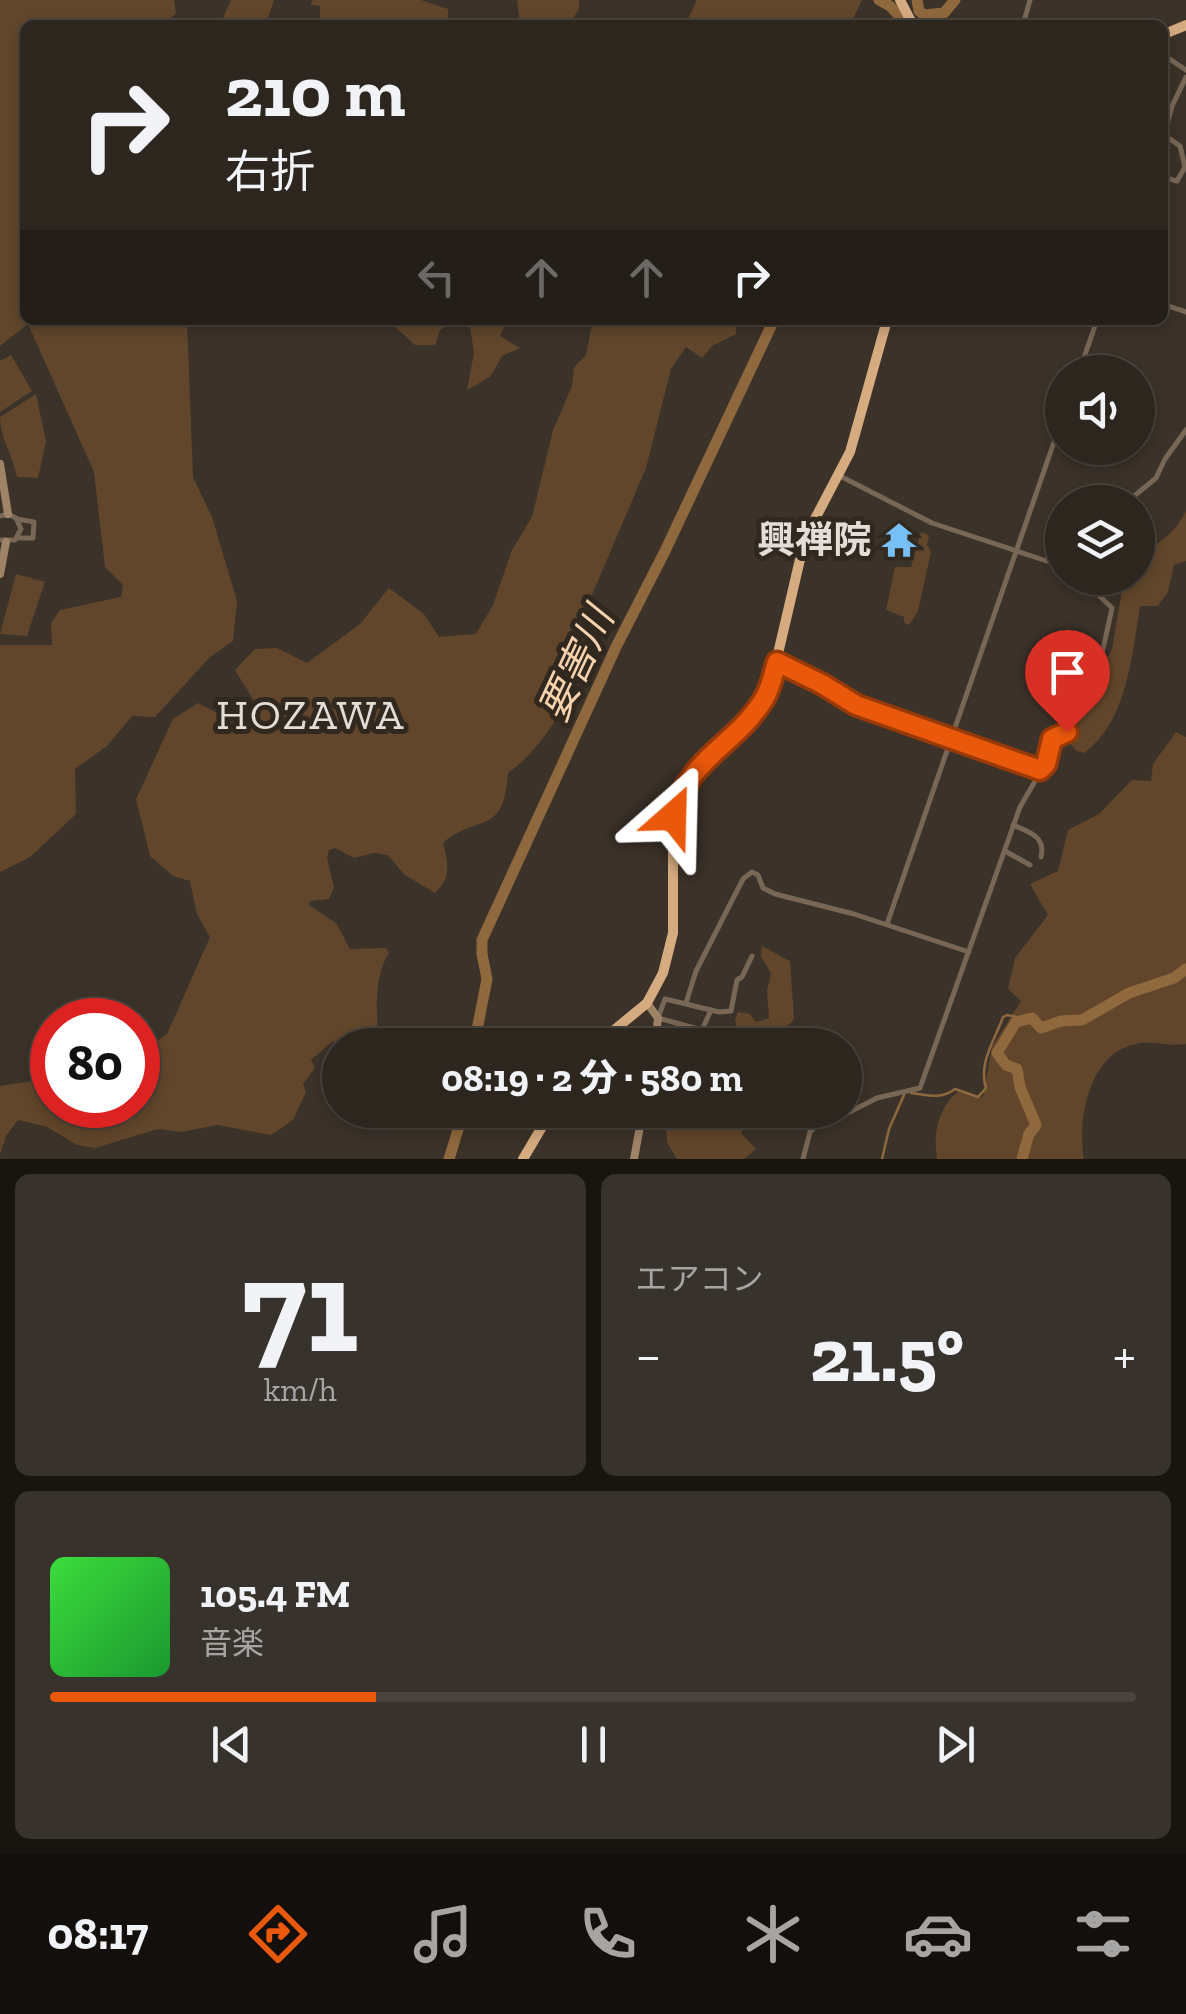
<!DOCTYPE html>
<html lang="ja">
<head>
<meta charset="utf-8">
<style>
  :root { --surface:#2c261f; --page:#38322c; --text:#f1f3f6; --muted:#a6a5a4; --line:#48433d; --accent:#ea580c }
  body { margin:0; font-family:"Zilla Slab","Noto Sans JP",serif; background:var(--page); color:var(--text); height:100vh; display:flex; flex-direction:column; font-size:38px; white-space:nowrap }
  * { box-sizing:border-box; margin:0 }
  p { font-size:32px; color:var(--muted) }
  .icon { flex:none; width:55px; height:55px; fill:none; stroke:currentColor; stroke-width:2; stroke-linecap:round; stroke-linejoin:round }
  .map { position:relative; height:1159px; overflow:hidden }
  .details { display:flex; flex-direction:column; gap:15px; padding:15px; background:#181511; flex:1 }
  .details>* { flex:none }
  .top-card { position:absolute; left:20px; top:20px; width:1148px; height:305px; border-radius:15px; box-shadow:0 5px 15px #0003,0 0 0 2px var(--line); background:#2c261f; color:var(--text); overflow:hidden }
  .buttons { position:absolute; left:1045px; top:355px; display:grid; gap:20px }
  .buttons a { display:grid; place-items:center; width:110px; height:110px; border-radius:50%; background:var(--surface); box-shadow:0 5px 15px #0003,0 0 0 2px var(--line); font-size:50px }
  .speed { position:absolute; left:30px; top:998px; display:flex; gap:20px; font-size:50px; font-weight:700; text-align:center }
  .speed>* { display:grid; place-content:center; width:130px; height:130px; border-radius:50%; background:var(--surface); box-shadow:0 5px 15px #0003,0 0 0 2px var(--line); line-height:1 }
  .speed .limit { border:15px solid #d22; background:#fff; color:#111 }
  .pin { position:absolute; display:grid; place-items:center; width:85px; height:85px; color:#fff; margin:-102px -42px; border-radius:50% 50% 50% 0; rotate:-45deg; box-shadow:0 0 10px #0007 }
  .pin .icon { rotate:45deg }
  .me { position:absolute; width:110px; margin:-55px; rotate:25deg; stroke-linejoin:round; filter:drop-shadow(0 0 8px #0008) }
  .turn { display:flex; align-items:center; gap:35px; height:210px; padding:0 40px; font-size:45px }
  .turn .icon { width:130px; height:130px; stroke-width:2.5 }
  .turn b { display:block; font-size:70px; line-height:85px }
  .lanes { display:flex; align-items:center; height:95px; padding:0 40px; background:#0003; justify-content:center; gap:50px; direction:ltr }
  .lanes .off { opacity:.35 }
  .big { font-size:75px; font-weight:800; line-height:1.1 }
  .details .card { flex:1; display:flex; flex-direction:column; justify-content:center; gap:15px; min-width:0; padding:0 35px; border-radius:15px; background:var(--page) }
  .details .dial { align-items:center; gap:0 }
  .dial b { font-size:130px; line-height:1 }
  .song { display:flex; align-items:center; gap:30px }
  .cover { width:120px; height:120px; border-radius:15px; background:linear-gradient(135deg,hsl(120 70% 55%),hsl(130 70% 35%)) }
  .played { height:10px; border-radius:5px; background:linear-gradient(90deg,var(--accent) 30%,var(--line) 30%) }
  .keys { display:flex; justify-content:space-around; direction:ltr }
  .heat { display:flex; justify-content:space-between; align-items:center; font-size:55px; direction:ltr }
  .details .tiles { flex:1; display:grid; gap:15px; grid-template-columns:1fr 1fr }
  .card:last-child { grid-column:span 2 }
  .trip { position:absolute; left:322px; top:1028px; width:540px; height:100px; border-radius:50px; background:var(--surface); box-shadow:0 5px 15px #0003,0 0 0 2px var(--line); font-weight:800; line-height:100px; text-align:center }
  .tabs { display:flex; height:160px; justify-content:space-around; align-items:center; background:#120f0c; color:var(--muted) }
  .tabs .icon { width:70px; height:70px }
  .tabs .current { color:var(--accent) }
  .tabs b { font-size:45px; color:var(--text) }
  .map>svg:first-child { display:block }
  .green { fill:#61462b }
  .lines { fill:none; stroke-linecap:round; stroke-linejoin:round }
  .stream { stroke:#90683e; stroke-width:2.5 }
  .river { stroke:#90683e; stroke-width:11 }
  .street { stroke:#796756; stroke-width:5 }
  .secondary { stroke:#9f8367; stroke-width:8 }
  .highway { stroke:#d7ab80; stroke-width:10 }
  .route-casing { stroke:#983908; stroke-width:25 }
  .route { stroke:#ea580c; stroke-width:18 }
  .labels { text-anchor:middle; stroke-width:10; stroke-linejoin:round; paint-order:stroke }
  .poi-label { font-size:38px; font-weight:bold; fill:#e3ddd8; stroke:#31281f; text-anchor:end }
  .water-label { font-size:40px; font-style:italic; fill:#f9d3ae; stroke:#31281f }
  .quarter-label { font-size:42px; letter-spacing:2.5px; fill:#e3ddd8; stroke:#31281f }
</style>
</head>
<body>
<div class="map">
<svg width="1186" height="1159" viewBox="0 0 1186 1159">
  <rect width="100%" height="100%" fill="#3b3229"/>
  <g class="green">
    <polygon points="0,0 174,0 176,13 163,25 25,25 25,320 187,320 193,477 212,517 237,601 233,641 210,657 155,717 132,716 107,746 75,769 76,814 30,857 0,872 0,645 52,645 51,623 60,610 121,597 123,585 105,567 94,472 28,324 0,346"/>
    <polygon points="231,0 274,0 266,25 206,25 223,18"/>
    <polygon points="312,0 421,0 448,9 448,25 320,25 320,6 311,5"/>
    <polygon points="579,0 579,9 569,25 520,25 517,0"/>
    <polygon points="697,0 862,0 850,25 685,25"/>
    <polygon points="381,320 458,320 440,330 435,345 415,345 395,327 379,324"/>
    <polygon points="469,320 507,320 500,336 520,348 502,356 490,377 467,390 474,353"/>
    <path d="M593,320H736V334L712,346L702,358L686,347L671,369L646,468L586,609L611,627L595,634C573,686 555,739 508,773C504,837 478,813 443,843C448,863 452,877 435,893L405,875L388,855L374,853L354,858L335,848L329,850L327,858L334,888L329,899L310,901L309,905L336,923L350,949L386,948L389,953C373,977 377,1012 378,1040L363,1045L340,1047L333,1041L311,1060L315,1068L303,1084L306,1092L293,1120L271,1135L217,1125L181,1132L158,1129L95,1148L77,1145L47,1127L18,1120L6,1136L0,1154V1086L52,1078V1105H138V1055L167,1034L210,937L197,914L190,881L173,876L150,856L136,799L173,719L198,703L225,717L254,701L235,670L255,649L277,648L307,663L360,624L389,588L424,614L439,637L476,634L493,605L512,550L532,517L553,430L572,386L574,367L586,355Z"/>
    <polygon points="11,355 32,391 0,412 0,361"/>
    <path d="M36,394L46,441L38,478L17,477C13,458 0,436 0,417Z"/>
    <path d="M1186,511V561L1174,565L1168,592L1158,606H1140C1132,656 1127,722 1084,753L1076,751L1068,740L1112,649L1124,578H1138V554C1161,543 1174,534 1186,511Z"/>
    <polygon points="921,532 929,535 927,545 931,552 918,611 909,625 904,623 904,617 886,610 895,567 911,567"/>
    <polygon points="16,574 45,582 27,636 0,634"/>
    <path d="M1176,732L1186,737V1044C1168,1047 1149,1039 1131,1045C1088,1058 1077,1121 1084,1159H937C933,1135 938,1107 958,1092L983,1097L992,1047L1021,1001L1008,989L1015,958L1048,915L1030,884L1058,871L1068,830L1099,814L1132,780L1151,781L1153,764Z"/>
    <polygon points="762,946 790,961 794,1019 779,1036 777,1045 739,1045 735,1019 738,1012 750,1014 756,1022 769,1018 767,991 771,973 761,957"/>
    <polygon points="756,1110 741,1133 756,1149 744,1159 677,1159 667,1142 666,1129 653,1116 656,1111"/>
  </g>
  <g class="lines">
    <g class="stream">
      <path d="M911,1093C928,1095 940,1100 955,1089L978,1097L986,1088C978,1063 995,1040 1003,1017L1007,1015L1027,1019"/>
      <polyline points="882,1159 889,1129 904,1095"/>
    </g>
    <g class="river">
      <polyline points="879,0 890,6 908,25"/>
      <polyline points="917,0 919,11 924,15 944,13 955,0"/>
      <polyline points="474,1045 487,979 482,954 482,940 616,647 665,551 774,320"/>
      <polyline points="449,1159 464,1110"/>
      <polyline points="1022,1159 1029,1134 1036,1125 1020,1087 1017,1069 1006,1065 997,1053 1016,1022 1032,1018 1041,1028 1061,1021 1082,1020 1129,993 1174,978 1186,969"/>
    </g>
    <g class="street">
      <polyline points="1023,25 1030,0"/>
      <polyline points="1162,54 1186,70"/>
      <polyline points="1162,177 1177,181 1185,167 1180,146 1164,135 1172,106 1186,77"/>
      <polyline points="1162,304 1186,312"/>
      <polyline points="1079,372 1097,320"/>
      <polyline points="840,476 932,523 1062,566"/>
      <polyline points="1127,502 1156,478 1165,459 1186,430"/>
      <polyline points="0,516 8,514 16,518 21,529 15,540 0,540"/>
      <polyline points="17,538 33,538 34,522 17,519"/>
      <polyline points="777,662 857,705 1040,770"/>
      <path d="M1013,825C1030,832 1046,837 1041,857"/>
      <polyline points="1005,851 1030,865"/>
      <polyline points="887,924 1062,419"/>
      <polyline points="686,1003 696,971 743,879 752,872 758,875 763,888 775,894 854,914 969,952"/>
      <polyline points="702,1030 711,1010"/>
      <polyline points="714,1038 702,1030 658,1018 665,999 719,1012 731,1011 737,980 742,977 752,956"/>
      <polyline points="803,1159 810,1132 816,1126 832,1121 877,1098 920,1088 1020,807 1045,764 1052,739 1067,731 1100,663 1112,608 1081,578"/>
    </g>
    <g class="secondary">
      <polyline points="0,464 8,514"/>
      <polyline points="0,574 6,542"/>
      <polyline points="647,1003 658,1018 655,1045"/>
      <polyline points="634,1159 643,1110"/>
    </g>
    <g class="highway">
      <polyline points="900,0 913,25"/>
      <polyline points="1162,35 1186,25"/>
      <polyline points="596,1045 647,1003 663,973 673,933 673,815 678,796 698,766 752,715 770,688 805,538 850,452 887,320"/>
      <polyline points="523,1159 552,1110"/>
    </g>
  </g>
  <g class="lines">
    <defs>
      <path id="route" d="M673,816C688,758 736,745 764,699C771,688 773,675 777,662L822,684L856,705L1040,770L1046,764L1052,739L1067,732"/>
    </defs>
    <use href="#route" class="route-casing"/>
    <use href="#route" class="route"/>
  </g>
  <defs>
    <symbol id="temple-bare" viewBox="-9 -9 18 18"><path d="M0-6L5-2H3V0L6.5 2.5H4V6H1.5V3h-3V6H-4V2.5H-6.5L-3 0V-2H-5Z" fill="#76c0f7" stroke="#31281f" stroke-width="2.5" paint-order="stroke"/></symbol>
  </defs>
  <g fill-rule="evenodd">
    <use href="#temple-bare" x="874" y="515" width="50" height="50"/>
  </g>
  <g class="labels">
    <g class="poi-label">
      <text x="871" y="553">興禅院</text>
    </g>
    <g class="water-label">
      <text transform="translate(576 664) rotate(-65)" y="14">要害川</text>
    </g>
    <g class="quarter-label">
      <text x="311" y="729">HOZAWA</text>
    </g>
  </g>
</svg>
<div class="buttons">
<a><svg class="icon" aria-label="sound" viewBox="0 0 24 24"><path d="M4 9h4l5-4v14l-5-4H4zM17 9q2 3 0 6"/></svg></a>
<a><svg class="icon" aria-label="layers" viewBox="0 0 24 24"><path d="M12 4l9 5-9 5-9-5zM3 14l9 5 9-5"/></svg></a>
</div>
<div class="speed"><div class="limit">80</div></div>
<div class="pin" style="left:1067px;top:732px;background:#d93025"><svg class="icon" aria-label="arrive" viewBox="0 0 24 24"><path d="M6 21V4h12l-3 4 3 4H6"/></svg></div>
<svg class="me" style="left:673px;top:816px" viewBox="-20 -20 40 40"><path d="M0-17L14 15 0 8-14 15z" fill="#ea580c" stroke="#fff" stroke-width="4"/></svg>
<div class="trip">08:19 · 2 分 · 580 m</div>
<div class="top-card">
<div class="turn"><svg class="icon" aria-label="right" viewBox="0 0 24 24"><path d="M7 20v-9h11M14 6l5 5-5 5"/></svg><div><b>210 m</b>右折</div></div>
<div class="lanes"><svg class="icon off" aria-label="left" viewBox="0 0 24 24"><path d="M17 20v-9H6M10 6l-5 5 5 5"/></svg><svg class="icon off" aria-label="ahead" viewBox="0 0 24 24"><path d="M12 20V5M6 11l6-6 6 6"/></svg><svg class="icon off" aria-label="ahead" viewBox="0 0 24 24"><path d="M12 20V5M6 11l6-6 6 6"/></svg><svg class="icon" aria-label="right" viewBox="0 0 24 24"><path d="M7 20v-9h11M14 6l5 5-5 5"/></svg></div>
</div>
</div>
<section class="details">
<div class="tiles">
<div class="card dial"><b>71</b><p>km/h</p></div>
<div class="card"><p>エアコン</p>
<div class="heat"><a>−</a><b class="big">21.5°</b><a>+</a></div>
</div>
<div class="card">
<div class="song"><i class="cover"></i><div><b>105.4 FM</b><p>音楽</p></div></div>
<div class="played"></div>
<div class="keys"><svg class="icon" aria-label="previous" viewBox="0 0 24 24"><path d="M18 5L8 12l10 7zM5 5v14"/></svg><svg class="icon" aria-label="pause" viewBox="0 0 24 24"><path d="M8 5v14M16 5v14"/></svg><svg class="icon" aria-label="next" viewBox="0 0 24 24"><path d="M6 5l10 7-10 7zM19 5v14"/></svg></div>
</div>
</div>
</section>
<nav class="tabs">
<b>08:17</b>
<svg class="icon current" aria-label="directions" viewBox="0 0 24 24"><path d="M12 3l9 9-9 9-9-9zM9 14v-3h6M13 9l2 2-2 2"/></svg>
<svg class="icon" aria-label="music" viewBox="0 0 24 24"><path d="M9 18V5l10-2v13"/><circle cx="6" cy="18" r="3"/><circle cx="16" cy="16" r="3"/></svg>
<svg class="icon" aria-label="phone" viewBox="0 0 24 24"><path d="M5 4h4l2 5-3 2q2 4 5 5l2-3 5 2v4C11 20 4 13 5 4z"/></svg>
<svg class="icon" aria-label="climate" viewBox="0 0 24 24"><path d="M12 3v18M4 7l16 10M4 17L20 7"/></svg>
<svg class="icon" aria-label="car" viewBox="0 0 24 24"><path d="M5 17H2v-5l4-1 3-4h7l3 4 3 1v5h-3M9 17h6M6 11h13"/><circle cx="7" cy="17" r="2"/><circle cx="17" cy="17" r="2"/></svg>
<svg class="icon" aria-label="filters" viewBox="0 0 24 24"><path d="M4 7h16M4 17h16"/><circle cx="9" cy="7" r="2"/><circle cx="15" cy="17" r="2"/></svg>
</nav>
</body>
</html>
